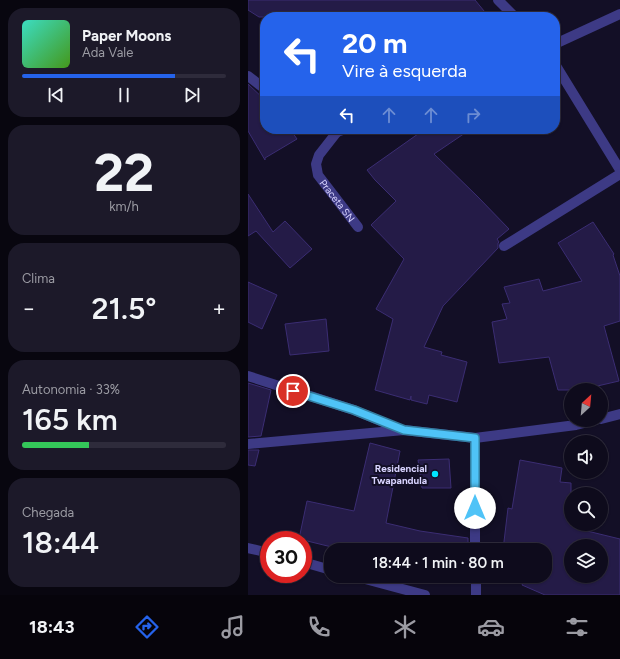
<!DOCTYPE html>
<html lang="pt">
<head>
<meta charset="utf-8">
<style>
  :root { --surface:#0e0b1c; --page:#1c1929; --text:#f1f3f6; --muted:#9b9ba3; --line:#2e2b3b; --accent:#2563eb }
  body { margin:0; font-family:Figtree,sans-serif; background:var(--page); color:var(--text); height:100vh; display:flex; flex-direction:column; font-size:15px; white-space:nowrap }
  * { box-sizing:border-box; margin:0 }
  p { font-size:13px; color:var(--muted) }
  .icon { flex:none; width:22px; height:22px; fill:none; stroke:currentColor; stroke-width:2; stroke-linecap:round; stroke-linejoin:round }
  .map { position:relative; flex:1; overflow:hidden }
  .panel { display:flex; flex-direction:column; gap:8px; padding:8px; background:#08060f; width:248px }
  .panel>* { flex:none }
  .guide { position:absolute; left:12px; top:12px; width:300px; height:122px; border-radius:16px; box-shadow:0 1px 3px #0004,0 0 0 1px var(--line); background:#2563eb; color:#fff; overflow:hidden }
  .needle { width:26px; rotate:26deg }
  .fabs { position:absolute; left:316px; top:383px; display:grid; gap:8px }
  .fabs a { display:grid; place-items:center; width:44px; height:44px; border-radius:50%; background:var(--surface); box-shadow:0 1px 3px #0004,0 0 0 1px var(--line); font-size:20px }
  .speed { position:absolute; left:12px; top:531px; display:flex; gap:8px; font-size:20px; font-weight:700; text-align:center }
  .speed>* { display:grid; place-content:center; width:52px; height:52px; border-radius:50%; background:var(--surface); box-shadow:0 1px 3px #0004,0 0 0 1px var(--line); line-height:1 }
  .speed .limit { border:6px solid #d22; background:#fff; color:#111 }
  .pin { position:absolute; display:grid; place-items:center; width:34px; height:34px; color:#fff; margin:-17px; border:2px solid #fff; border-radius:50%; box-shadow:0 1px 4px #0007 }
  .me { position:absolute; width:44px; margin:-22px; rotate:0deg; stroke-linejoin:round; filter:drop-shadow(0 0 3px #0008) }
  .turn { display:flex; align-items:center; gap:14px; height:84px; padding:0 16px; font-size:18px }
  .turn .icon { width:52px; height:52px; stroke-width:2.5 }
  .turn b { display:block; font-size:28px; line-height:34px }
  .lanes { display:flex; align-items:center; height:38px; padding:0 16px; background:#0003; justify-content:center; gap:20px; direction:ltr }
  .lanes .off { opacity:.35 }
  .big { font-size:30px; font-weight:600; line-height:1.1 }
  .panel .card { flex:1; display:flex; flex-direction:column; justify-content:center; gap:6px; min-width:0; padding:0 14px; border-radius:16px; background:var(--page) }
  .panel .dial { align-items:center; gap:0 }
  .dial b { font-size:52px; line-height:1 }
  .song { display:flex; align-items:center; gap:12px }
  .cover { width:48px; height:48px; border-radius:6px; background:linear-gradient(135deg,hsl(170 70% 55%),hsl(100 70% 35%)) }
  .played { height:4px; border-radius:2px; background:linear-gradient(90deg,var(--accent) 75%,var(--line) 75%) }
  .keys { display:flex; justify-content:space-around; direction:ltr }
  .heat { display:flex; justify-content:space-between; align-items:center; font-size:22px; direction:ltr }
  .charge { height:6px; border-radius:3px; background:linear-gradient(90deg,#34c759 33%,var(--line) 0) }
  .trip { position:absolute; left:76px; top:543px; width:228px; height:40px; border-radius:16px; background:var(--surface); box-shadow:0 1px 3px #0004,0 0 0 1px var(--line); font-weight:600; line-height:40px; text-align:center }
  .tabs { display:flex; height:64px; justify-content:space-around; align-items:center; background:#06040b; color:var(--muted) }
  .tabs .icon { width:28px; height:28px }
  .tabs .active { color:var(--accent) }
  .tabs b { font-size:18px; color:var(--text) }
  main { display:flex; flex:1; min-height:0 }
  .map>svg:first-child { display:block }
  .building { fill:#241b47; stroke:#3b2d73; fill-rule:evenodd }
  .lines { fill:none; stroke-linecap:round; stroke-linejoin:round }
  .minor { stroke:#3d3a85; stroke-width:10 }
  .route-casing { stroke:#337fa1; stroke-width:10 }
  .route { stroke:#4fc3f7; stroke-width:7 }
  .poi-dot { fill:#00e5ff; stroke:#130f26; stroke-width:1.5 }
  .labels { text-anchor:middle; stroke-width:4; stroke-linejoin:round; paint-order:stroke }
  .street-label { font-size:10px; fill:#d9d4ff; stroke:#130f26 }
  .poi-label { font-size:10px; font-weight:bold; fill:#d9d4ff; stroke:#130f26; text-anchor:end }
</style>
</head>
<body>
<main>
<section class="panel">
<div class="card">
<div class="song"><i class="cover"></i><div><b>Paper Moons</b><p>Ada Vale</p></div></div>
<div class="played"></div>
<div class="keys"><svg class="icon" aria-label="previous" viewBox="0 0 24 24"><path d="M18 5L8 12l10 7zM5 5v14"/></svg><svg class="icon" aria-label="pause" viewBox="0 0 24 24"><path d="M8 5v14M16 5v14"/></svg><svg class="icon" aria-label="next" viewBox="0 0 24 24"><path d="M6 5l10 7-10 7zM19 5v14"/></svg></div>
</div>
<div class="card dial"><b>22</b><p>km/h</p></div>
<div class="card"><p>Clima</p>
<div class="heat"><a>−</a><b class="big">21.5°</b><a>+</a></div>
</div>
<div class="card"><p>Autonomia · 33%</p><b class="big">165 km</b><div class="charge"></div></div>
<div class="card"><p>Chegada</p><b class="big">18:44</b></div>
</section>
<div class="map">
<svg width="372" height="595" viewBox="0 0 372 595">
  <rect width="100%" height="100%" fill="#130f26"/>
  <g class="building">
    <polygon points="0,0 227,0 241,17 11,17 0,10"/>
    <polygon points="0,84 17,100 17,129 42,129 49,139 17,158 17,160 0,131"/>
    <polygon points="177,129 223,129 186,154 230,197 261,229 249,239 251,242 250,243 250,248 195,306 176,347 194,352 193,355 219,362 209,402 181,395 179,404 163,400 163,396 162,400 127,390 145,319 128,309 156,259 123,225 148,201 127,180 119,170"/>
    <polygon points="0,194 25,232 37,221 64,249 42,268 8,231 0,236"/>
    <polygon points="345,222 366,254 365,255 372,276 372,321 356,326 371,381 332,390 310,390 301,357 251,363 244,322 259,319 254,304 262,303 256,287 291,279 295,291 334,281 310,243"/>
    <polygon points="0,282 29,295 14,329 0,322"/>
    <polygon points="78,319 81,351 42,355 37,324"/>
    <polygon points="0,383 23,390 13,436 0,437"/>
    <polygon points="122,443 152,451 138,523 172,531 220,538 220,550 96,550 51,539 59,501 106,511"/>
    <polygon points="0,450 11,450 7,466 0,465"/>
    <polygon points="201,459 203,488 174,488 170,460"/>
    <path d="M272,460L314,468L312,482L323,483V524H336L335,530L372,539V595H297L274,585L278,576H297V550H255L260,508L264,509ZM323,546H353V576H323Z"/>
  </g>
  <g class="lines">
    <g class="minor">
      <polyline points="250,0 267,17"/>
      <polyline points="307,44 372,14"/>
      <polyline points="307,64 372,170"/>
      <polyline points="0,76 17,89"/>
      <polyline points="77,129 89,132 97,129"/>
      <path id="s1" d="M89,132L71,155L68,164L70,175L110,227"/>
      <polyline points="256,246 372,174"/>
      <polyline points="0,376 106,410 154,430"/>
      <polyline points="353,419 372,414"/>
      <polyline points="227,438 227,550"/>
      <polyline points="0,444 156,430 227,438 328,425 348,420"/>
      <polyline points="0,548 21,553"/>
      <polyline points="55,562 83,570"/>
      <polyline points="106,576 177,595"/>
      <polyline points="228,576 228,595"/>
    </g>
  </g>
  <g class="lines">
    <defs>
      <polyline id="route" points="45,391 106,410 156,430 227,438 227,508"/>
    </defs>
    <use href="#route" class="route-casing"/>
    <use href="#route" class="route"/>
  </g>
  <circle class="poi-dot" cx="187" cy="474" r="4"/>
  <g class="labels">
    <g class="street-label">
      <text dy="4" stroke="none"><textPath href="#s1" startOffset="82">Praceta SN</textPath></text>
    </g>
    <g class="poi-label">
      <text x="179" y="472">Residencial<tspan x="179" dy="12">Twapandula</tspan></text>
    </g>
  </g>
</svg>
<div class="fabs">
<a><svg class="needle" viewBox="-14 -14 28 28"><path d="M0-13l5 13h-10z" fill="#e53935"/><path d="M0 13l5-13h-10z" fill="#9b9ba3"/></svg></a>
<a><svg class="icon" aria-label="sound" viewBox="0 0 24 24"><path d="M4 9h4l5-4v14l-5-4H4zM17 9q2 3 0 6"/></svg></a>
<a><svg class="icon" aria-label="search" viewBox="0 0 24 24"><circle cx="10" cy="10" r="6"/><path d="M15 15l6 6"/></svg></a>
<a><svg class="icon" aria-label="layers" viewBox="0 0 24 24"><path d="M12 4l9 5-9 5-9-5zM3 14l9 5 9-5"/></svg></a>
</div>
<div class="speed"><div class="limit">30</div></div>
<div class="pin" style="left:45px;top:391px;background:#d93025"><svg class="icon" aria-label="arrive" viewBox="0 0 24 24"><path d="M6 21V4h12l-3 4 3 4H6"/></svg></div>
<svg class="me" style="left:227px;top:508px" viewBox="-20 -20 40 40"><circle r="19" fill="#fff"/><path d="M0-13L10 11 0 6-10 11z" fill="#4fc3f7"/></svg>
<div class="trip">18:44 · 1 min · 80 m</div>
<div class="guide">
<div class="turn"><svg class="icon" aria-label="left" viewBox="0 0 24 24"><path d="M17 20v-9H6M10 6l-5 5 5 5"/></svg><div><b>20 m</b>Vire à esquerda</div></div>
<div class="lanes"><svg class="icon" aria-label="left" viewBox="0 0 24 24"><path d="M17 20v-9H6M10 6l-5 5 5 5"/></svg><svg class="icon off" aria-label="ahead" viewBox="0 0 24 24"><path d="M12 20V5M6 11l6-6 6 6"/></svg><svg class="icon off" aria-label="ahead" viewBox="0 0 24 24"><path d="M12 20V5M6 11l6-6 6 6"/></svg><svg class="icon off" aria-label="right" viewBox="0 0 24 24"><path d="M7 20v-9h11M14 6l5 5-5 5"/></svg></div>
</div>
</div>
</main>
<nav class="tabs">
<b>18:43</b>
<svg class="icon active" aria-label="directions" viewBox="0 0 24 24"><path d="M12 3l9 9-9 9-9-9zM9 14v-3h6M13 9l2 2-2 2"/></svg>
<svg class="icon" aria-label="music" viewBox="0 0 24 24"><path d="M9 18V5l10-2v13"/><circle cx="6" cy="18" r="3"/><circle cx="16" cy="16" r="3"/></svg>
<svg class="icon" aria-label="phone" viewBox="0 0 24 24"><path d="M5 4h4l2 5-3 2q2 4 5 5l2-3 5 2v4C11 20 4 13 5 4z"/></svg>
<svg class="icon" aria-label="climate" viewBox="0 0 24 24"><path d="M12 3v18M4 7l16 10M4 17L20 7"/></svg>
<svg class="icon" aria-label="car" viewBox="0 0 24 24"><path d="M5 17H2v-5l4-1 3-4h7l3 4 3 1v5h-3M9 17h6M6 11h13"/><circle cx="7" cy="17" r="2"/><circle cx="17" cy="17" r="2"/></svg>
<svg class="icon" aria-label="filters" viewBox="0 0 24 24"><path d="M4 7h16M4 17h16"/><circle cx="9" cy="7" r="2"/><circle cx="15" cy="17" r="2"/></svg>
</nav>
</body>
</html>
